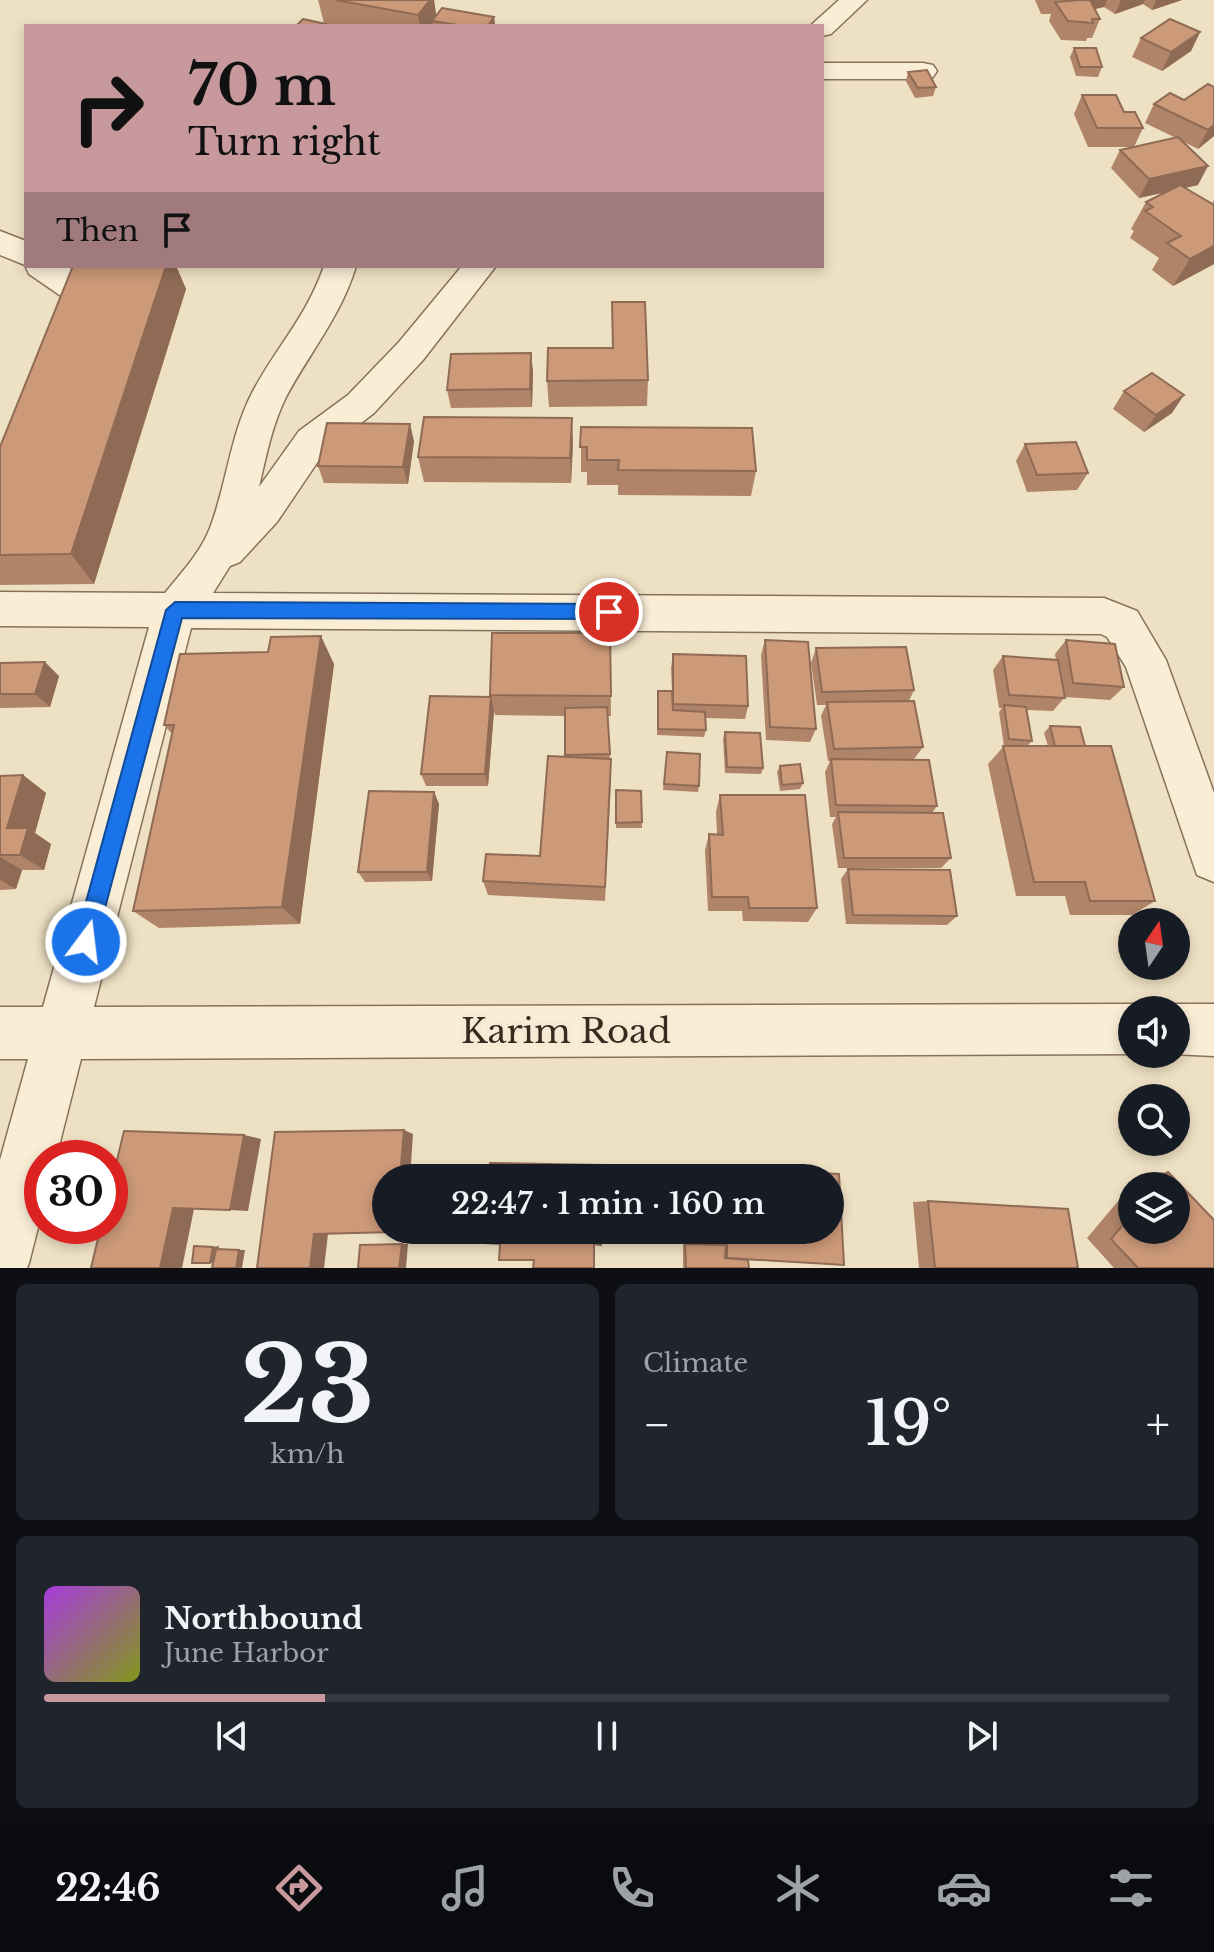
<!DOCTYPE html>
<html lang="en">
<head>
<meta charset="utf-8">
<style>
  :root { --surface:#171b24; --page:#20242c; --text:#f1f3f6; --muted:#9ea1a6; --line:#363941; --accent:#c8999c }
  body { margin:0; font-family:"Libre Baskerville",serif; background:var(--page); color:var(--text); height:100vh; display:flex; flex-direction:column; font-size:30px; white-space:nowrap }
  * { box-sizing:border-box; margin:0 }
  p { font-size:26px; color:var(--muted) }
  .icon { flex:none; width:44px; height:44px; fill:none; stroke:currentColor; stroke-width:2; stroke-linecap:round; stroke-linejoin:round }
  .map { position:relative; height:1268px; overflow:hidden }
  .details { display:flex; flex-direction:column; gap:16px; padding:16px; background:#0d0f14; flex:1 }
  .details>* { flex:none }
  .banner { position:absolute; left:24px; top:24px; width:800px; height:244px; border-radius:0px; box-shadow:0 4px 12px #0003; background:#c8999c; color:#111; overflow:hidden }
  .needle { width:52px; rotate:13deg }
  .controls { position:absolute; left:1118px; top:908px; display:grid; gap:16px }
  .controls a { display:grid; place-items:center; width:72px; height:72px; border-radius:50%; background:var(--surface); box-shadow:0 4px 12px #0003; font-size:40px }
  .speed { position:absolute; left:24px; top:1140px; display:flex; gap:16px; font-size:40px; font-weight:700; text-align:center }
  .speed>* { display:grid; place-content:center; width:104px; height:104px; border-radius:50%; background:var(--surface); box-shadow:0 4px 12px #0003; line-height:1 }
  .speed .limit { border:12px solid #d22; background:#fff; color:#111 }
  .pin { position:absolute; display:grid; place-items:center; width:68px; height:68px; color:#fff; margin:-34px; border:4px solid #fff; border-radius:50%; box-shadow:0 2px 8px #0007 }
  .me { position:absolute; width:88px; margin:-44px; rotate:15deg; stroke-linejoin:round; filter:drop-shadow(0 0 6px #0008) }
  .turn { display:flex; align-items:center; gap:28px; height:168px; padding:0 32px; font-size:36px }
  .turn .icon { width:104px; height:104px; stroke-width:2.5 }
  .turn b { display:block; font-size:56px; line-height:68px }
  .then { display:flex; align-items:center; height:76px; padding:0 32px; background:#0003; gap:16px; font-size:30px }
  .big { font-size:60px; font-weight:600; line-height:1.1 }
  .details .tile { flex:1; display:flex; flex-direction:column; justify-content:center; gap:12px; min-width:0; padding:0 28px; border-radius:12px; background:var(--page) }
  .details .dial { align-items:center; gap:0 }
  .dial b { font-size:104px; line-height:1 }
  .song { display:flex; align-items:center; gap:24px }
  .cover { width:96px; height:96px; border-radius:12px; background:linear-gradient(135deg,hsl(280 70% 55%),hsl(70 70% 35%)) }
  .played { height:8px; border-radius:4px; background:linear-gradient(90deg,var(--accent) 25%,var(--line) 25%) }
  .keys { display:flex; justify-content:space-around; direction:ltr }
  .heat { display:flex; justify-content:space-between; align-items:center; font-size:44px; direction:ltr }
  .details .tiles { flex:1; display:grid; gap:16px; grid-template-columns:1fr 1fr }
  .tile:last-child { grid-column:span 2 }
  .trip { position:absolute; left:372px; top:1164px; width:472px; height:80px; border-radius:40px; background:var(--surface); box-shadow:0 4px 12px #0003; font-weight:600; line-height:80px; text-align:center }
  .tabs { display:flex; height:128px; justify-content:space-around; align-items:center; background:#090b0e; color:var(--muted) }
  .tabs .icon { width:56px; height:56px }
  .tabs .active { color:var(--accent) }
  .tabs b { font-size:36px; color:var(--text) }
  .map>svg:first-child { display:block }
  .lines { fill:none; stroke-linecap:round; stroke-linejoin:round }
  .minor-casing { stroke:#88715a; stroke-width:3 }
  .minor { fill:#f9edd6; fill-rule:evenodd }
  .wall { fill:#af8468; fill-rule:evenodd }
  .shaded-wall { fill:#8f6b55 }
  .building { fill:#cc9979; stroke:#8f6b55; stroke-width:2 }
  .route { fill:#1a73e8; stroke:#114b97; stroke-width:2 }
  .labels { text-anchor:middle; stroke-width:8; stroke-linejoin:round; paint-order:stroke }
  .near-street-label { font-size:34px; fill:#382a1e; stroke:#f5ead3 }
</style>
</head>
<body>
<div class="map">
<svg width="1214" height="1268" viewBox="0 0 1214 1268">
  <rect width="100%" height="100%" fill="#eee0c3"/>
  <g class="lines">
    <defs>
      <g id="minor">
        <polygon points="839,0 867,0 831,34 822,36 822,26 810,26"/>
        <polygon points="822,63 923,63 933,65 937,71 933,77 923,79 822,79"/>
        <path d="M0,231L26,241V266C37,266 53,263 64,266C104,278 98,314 81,343L69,346L57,343L52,334L62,308L61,296L29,274L25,265L0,255Z"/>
        <path d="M324,266H356C341,316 310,352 286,397C272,425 266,457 259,487L299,431L348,395L399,342L462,266H496L423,360L374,413L325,451L277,522L240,562L230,566L213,593L1104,598L1137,611L1166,660L1214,793V882L1197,875L1126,667L1107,637L1101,634L191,628L94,1007L1132,1004L1147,1010H1132V1054H1137L81,1059L56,1158H42V1212L29,1263L27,1268H0V1160L28,1059H0V1007H43L149,627L0,626V592L165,593C181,573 201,552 210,528C227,483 230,436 252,393C276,347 306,318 324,266Z"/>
        <polygon points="1176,1004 1214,1004 1214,1056 1171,1054 1176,1054 1176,1010 1161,1010"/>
      </g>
    </defs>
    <use href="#minor" class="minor-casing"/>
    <use href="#minor" class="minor"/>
  </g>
  <g class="wall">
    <polygon points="318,0 434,0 436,15 494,17 495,26 296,26 324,23"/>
    <polygon points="1035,0 1182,0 1152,10 1143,4 1115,14 1104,7 1095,9 1100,19 1092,38 1087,38 1086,41 1061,40 1049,21 1051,14 1041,14"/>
    <polygon points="1200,32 1191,51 1162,71 1132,57 1141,38"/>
    <polygon points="1074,48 1102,67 1098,77 1076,76 1070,57"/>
    <polygon points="908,72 936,87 933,96 915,98 906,81"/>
    <polygon points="1214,87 1214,136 1198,149 1182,141 1198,185 1185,188 1212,204 1214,200 1214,264 1173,286 1152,270 1159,258 1130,238 1134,231 1131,229 1146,202 1165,192 1139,198 1111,168 1120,150 1132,147 1088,147 1074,114 1082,95 1124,112 1143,128 1134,147 1176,138 1145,123 1154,104 1184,100"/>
    <polygon points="73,266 176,266 186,289 94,584 0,585 0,447"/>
    <polygon points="612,302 648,380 647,406 549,407 547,381 612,348"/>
    <polygon points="533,371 532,407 451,408 447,390"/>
    <polygon points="1124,391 1172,413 1144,432 1113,409"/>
    <polygon points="581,427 756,471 751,496 618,495 618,485 587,485 587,472 581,472"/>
    <polygon points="414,441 408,484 324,483 318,466"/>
    <polygon points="573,443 571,483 424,482 418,457"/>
    <polygon points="1025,444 1088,473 1077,490 1027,492 1016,461"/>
    <polygon points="610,633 611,716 608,716 610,759 611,759 611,777 605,901 488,895 483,881 540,856 565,757 565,716 495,715 494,711 488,786 426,786 421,774 491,697 490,695"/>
    <polygon points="765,640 816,729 810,742 766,740 761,655"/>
    <polygon points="1066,640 1124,687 1110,700 1065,697 1053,711 1027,710 1032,741 1027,746 1048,746 1044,733 1050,726 1085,746 1155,901 1132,915 1070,915 1065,896 1016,896 988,764 1004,746 999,712 1002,708 999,708 993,670 1003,656 1056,660 1055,654"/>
    <polygon points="816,648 914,690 909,701 923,747 914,759 888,760 937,806 932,813 951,858 941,868 838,868 832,824 836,817 830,817 825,772 830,761 828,761 821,716 826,705 817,705 811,663"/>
    <polygon points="673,654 748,706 745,719 705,718 706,730 704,737 657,735 658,698 672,691 671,668"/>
    <polygon points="0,663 59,676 50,707 0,708"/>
    <polygon points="334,664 300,924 159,928 133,911 172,734 164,725"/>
    <polygon points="725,732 763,768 761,774 725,773 723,739"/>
    <polygon points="667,752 699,786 698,792 663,790"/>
    <polygon points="780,766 803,783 800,789 780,791 777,772"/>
    <polygon points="23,775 46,793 35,833 51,844 44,870 22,870 16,889 0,890 0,776"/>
    <polygon points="616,790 642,822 642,828 616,828"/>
    <polygon points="434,792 439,804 432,881 365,882 358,872"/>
    <polygon points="720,795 817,908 808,922 743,921 742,911 708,911 705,850 709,834 717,834 716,812"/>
    <polygon points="848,869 957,916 947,925 846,924 841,879"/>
    <polygon points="726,1169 839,1174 844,1265 748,1260 749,1268 683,1268 683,1244 721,1244 721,1242 682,1240 682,1230 830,1230 830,1178 721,1178 721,1172"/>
    <path d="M1168,1172L1214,1220V1268H1114L1087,1238L1141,1174ZM1132,1186H1176V1230H1132Z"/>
    <polygon points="928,1201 1078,1268 919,1268 913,1202"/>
  </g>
  <g class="shaded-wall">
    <polygon points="430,0 434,0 437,21 432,21 433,26 420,26 418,15"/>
    <polygon points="1084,0 1107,0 1104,7 1080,12"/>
    <polygon points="1121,0 1145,0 1143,4 1115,14"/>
    <polygon points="1156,0 1182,0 1152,10"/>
    <polygon points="494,17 495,26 488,26"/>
    <polygon points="1200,32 1191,51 1162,71 1171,52"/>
    <polygon points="1214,125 1214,136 1198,149 1208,130"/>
    <polygon points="1208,166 1198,185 1139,198 1149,179"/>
    <polygon points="1214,246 1214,264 1173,286 1190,259"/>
    <polygon points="166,266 176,266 186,289 94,584 71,554"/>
    <polygon points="531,353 533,371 532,407 530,389"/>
    <polygon points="1184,395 1172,413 1144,432 1156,415"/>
    <polygon points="572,418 573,443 571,483 570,458"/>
    <polygon points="410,424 414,441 408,484 403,467"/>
    <polygon points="321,636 334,664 300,924 282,907"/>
    <polygon points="45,662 59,676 50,707 35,694"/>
    <polygon points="491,697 494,711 488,786 485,774"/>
    <polygon points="23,775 46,793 35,833 51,844 44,870 20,855 7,828"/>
    <polygon points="434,792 439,804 432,881 427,872"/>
    <polygon points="0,857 22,870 16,889 0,880"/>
    <polygon points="404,1130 413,1134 410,1178 400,1178"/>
    <polygon points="244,1135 261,1139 248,1211 230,1210"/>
    <polygon points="173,1208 194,1209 182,1268 160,1268"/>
    <rect x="396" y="1230" width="10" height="2"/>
    <polygon points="314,1234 328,1234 324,1268 310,1268"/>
    <polygon points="402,1244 408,1244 406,1268 399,1268"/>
    <polygon points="219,1246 217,1262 210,1263 213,1247"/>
    <polygon points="239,1250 245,1250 242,1268 236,1268"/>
  </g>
  <g class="building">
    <polygon points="336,0 430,0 418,15"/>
    <polygon points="1080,0 1090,0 1100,19 1092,19 1093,23 1068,21 1055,2"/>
    <polygon points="442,8 494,17 488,26 464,26 432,21"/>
    <polygon points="303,19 335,26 296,26"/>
    <polygon points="1170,19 1200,32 1171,52 1141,38"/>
    <polygon points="1074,48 1096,48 1102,67 1080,67"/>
    <polygon points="927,70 936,87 918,88 908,72"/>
    <polygon points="1208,84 1214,87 1214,125 1208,130 1154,104 1170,93 1184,100"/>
    <polygon points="1082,95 1116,95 1124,112 1135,112 1143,128 1097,128"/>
    <polygon points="1178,137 1208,166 1149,179 1120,150"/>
    <polygon points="1180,185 1214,205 1214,246 1190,259 1167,243 1181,236 1145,211 1153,207 1146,202"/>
    <polygon points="73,266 166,266 71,554 0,555 0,447"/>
    <polygon points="612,302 645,302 648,380 547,381 548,348 613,348"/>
    <polygon points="531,353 530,389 447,390 451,354"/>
    <polygon points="1152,373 1184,395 1156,415 1124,391"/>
    <polygon points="424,417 572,418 570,458 418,457"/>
    <polygon points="327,423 410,424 403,467 318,466"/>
    <polygon points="581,427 752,428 756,471 618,470 619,460 587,460 587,447 580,447"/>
    <polygon points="1076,442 1088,473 1037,475 1025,444"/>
    <polygon points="492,633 610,633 611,696 490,695"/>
    <polygon points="321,636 282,907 133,911 174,725 164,725 180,654 268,652 271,637"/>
    <polygon points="765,640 808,642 816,729 770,727"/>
    <polygon points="1066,640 1115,644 1124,687 1073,683"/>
    <polygon points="906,647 914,690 822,692 816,648"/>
    <polygon points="673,654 746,656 748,706 673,704"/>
    <polygon points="1003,656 1058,660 1065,698 1009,695"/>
    <polygon points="45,662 35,694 0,694 0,663"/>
    <polygon points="658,691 672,691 673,710 705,712 706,730 658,729"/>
    <polygon points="430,696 491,697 485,774 421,774"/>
    <polygon points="914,701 923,747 834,749 827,702"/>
    <polygon points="1004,705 1026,707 1032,741 1009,739"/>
    <polygon points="607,707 610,754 565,755 565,708"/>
    <polygon points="1050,726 1080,727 1085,746 1055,746"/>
    <polygon points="725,732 760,733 763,768 727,767"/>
    <polygon points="1003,746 1111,746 1155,901 1090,901 1085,882 1034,882"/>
    <polygon points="667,752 700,754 699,786 664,784"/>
    <polygon points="548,756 611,759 605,887 483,881 486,854 540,856"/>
    <polygon points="831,759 929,760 937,806 836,805"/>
    <polygon points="800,764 803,783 782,785 780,766"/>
    <polygon points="23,775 7,828 28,828 20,855 0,855 0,776"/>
    <polygon points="616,790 641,791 642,822 616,823"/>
    <polygon points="369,791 434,792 427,872 358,872"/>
    <polygon points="720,795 805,795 817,908 749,908 748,897 712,897 709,834 723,835"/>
    <polygon points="838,812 943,813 951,858 844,858"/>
    <polygon points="848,869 950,870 957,916 853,915"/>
    <polygon points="404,1130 400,1178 386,1178 386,1230 396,1230 396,1232 314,1234 310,1268 257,1268 275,1132"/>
    <polygon points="124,1131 244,1135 230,1210 173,1208 160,1268 91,1268 101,1226 110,1226 110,1189"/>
    <polygon points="490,1163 601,1165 601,1178 489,1178"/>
    <polygon points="726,1169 839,1174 844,1265 727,1258 727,1230 830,1230 830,1178 726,1178"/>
    <polygon points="1168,1172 1214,1220 1214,1268 1138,1268 1111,1239 1132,1214 1132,1230 1176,1230 1176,1186 1155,1186"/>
    <polygon points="928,1201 1068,1209 1078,1268 935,1268"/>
    <polygon points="486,1230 601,1230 601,1245 594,1244 594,1268 533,1268 534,1260 499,1260 500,1244 485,1243"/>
    <polygon points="683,1230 722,1230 722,1242 683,1240"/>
    <polygon points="402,1244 399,1268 358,1268 360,1245"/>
    <polygon points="685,1244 726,1245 725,1258 748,1260 749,1268 686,1268"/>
    <polygon points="194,1246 213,1247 210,1263 192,1263"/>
    <polygon points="216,1249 239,1250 236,1268 212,1268"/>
  </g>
  <polygon class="route" points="175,602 609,604 618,612 609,619 182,618 96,942 93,950 86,953 78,950 75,942 166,610"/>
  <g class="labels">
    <g class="near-street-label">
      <text x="566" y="1043">Karim Road</text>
    </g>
  </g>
</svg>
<div class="controls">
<a><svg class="needle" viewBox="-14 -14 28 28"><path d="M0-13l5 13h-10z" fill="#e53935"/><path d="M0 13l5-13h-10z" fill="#9ea1a6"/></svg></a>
<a><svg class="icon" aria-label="sound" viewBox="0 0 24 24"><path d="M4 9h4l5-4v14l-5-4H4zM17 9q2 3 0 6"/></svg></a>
<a><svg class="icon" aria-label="search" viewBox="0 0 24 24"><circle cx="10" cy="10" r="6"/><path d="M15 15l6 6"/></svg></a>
<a><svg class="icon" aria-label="layers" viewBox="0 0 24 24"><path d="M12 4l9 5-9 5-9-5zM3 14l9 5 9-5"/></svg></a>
</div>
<div class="speed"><div class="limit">30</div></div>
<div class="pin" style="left:609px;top:612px;background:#d93025"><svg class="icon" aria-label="arrive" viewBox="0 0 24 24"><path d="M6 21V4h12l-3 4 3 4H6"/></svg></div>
<svg class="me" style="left:86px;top:942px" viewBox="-20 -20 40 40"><circle r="17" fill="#1a73e8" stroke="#fff" stroke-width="3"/><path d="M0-11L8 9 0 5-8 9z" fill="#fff"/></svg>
<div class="trip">22:47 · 1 min · 160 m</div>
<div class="banner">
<div class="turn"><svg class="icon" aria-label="right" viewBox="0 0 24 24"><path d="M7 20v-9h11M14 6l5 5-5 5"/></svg><div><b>70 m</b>Turn right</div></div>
<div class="then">Then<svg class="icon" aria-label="arrive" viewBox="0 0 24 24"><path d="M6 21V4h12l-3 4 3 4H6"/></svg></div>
</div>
</div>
<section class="details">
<div class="tiles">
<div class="tile dial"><b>23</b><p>km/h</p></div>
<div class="tile"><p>Climate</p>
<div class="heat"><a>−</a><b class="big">19°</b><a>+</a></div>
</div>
<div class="tile">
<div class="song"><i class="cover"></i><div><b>Northbound</b><p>June Harbor</p></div></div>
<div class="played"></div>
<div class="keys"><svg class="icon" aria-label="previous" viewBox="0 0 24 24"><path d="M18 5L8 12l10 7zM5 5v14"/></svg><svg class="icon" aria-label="pause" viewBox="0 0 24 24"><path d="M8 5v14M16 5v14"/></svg><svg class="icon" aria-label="next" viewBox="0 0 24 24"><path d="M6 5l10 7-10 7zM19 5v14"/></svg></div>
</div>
</div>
</section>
<nav class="tabs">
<b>22:46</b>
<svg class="icon active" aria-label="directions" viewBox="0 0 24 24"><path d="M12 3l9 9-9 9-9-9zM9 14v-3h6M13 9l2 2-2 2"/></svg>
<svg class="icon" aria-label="music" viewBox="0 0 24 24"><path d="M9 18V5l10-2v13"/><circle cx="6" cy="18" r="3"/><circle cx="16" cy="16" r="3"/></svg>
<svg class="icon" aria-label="phone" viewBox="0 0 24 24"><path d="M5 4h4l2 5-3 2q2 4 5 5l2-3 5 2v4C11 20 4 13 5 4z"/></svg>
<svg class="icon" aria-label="climate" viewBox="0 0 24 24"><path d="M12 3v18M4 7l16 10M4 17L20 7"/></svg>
<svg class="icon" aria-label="car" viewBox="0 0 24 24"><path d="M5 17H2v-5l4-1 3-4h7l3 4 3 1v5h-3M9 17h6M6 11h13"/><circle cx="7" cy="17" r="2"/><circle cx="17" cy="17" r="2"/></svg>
<svg class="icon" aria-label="filters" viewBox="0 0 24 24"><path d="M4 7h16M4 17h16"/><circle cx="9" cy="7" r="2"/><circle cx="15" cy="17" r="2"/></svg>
</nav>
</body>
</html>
